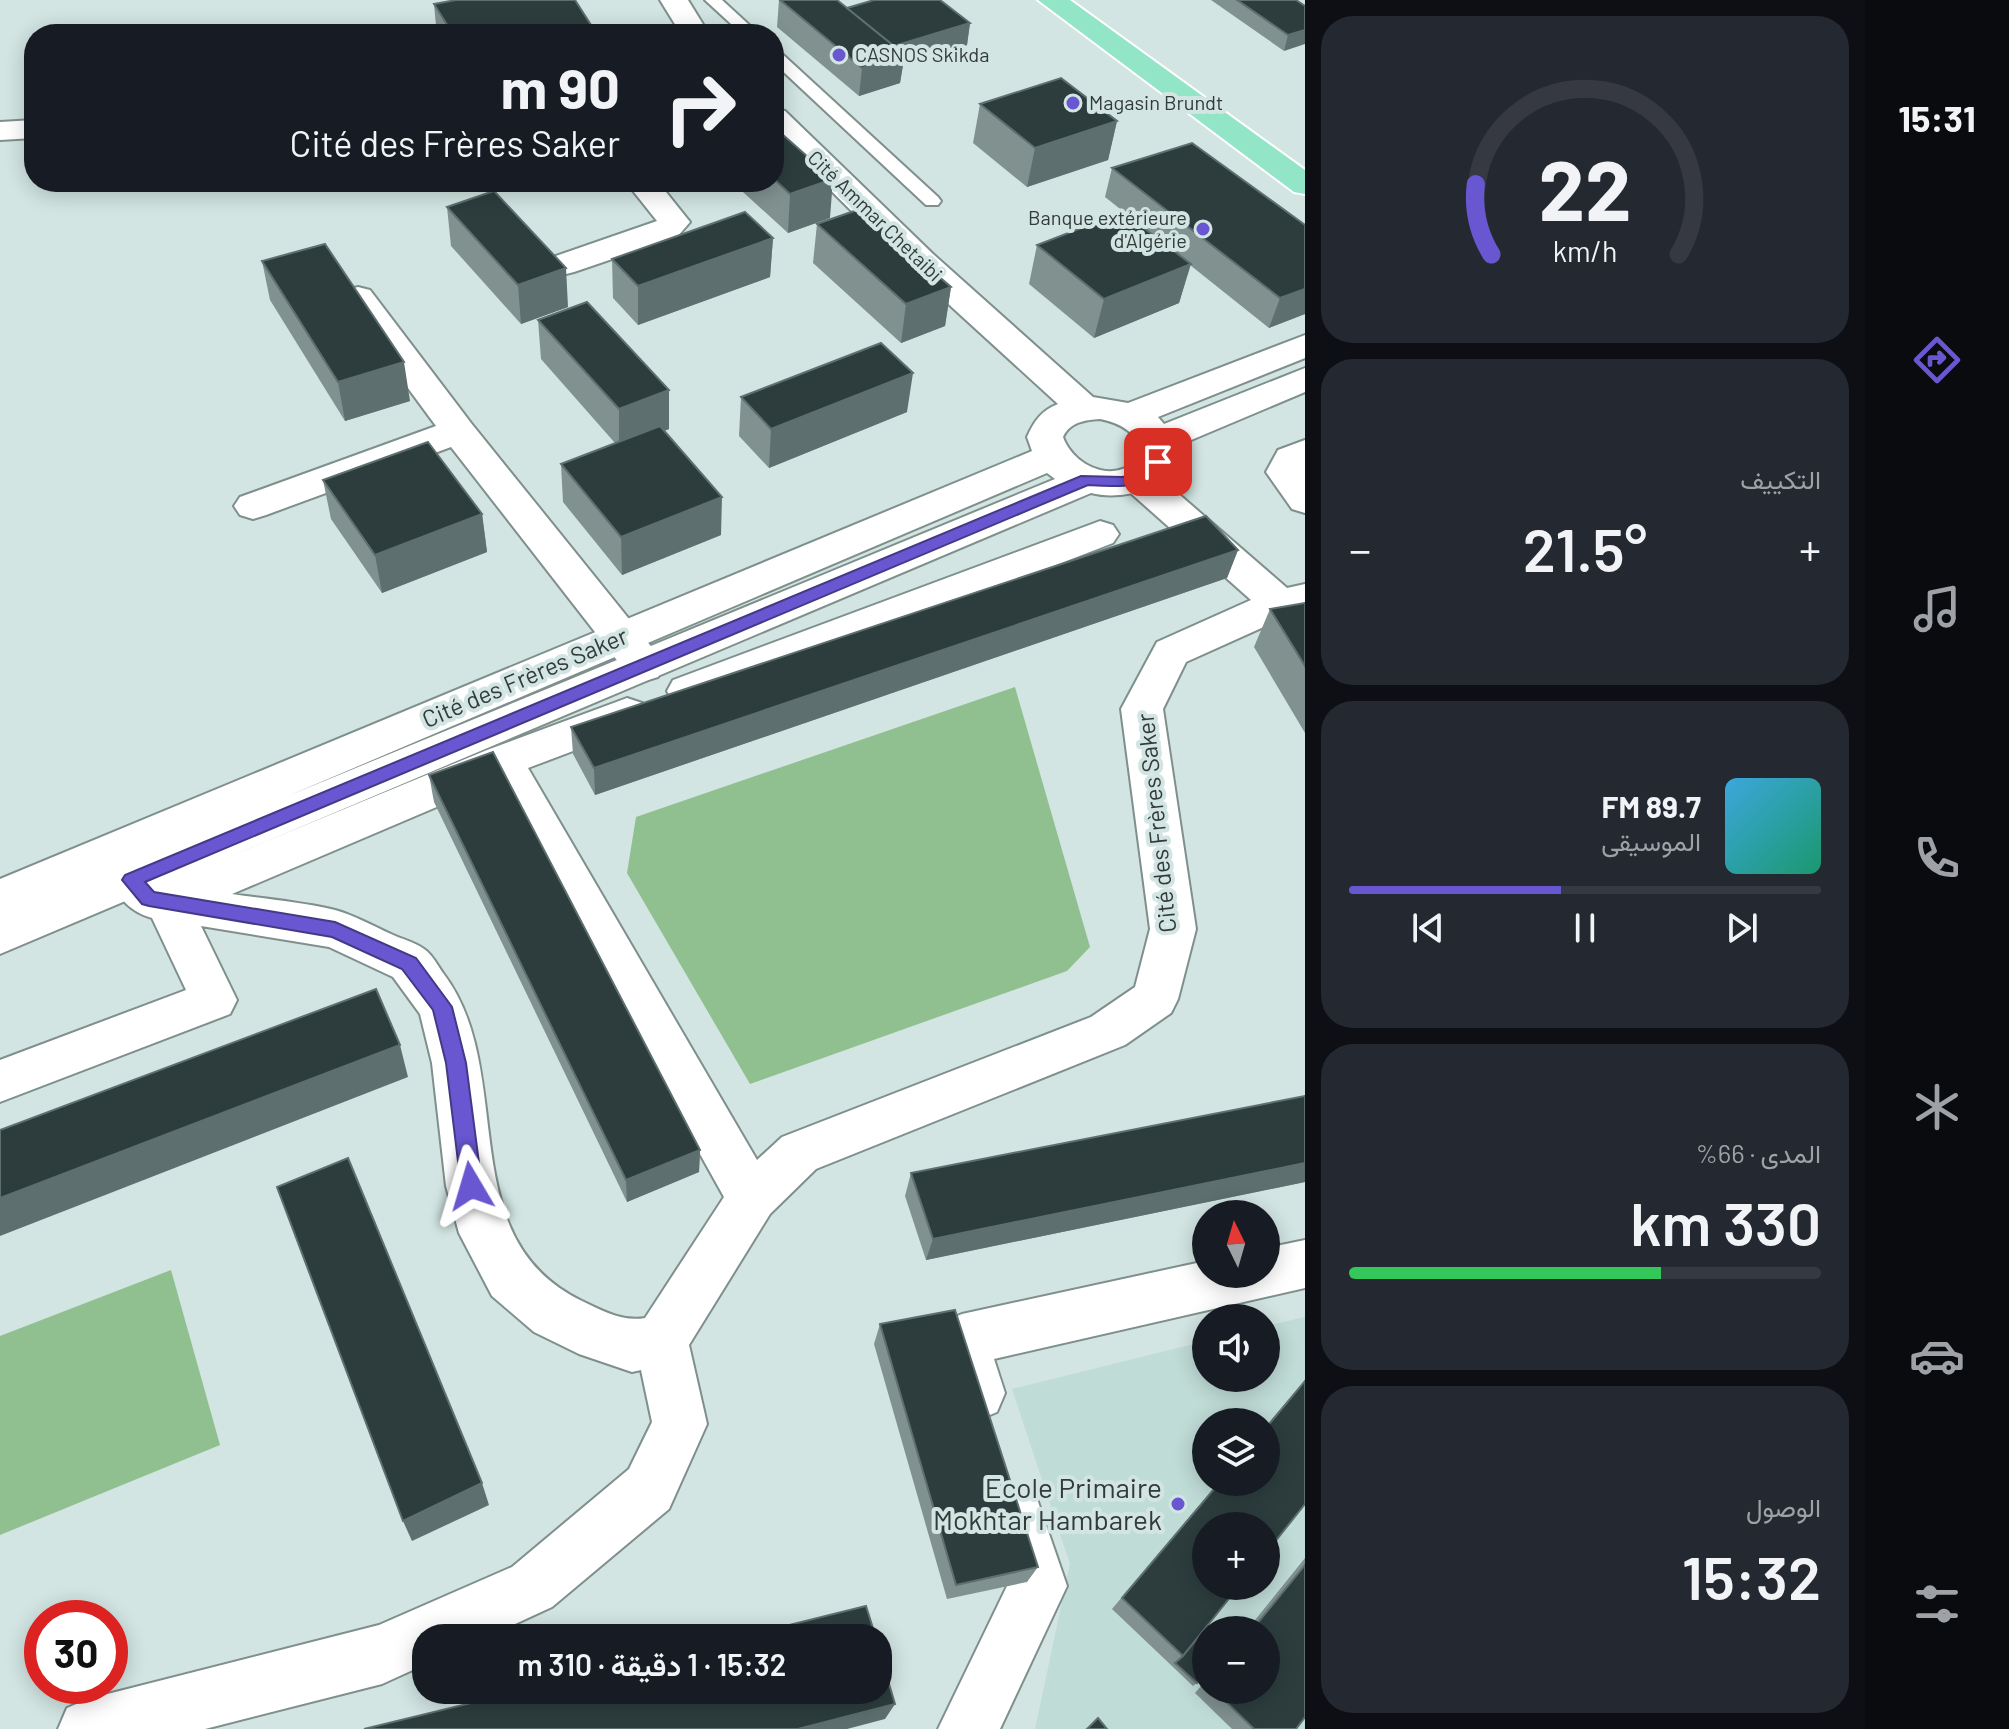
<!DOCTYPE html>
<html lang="ar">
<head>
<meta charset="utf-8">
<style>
  :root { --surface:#171b24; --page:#242831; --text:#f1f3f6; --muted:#9ea1a6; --line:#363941; --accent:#6857d0 }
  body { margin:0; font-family:Barlow,Vazirmatn,sans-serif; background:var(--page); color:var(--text); direction:rtl; height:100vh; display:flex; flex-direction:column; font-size:30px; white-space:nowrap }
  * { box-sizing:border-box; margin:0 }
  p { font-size:26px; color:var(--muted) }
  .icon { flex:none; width:44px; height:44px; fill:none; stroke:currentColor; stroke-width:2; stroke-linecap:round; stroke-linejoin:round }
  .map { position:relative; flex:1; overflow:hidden; direction:ltr }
  .drawer { display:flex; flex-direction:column; gap:16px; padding:16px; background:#0d0f14; width:560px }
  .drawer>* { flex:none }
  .hud { position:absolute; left:24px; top:24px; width:760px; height:168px; border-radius:32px; box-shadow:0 4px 20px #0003; direction:rtl; background:#171b24; color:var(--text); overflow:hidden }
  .needle { width:52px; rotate:355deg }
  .buttons { position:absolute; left:1192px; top:1200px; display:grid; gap:16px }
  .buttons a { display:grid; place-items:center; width:88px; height:88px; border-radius:50%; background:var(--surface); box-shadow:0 4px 20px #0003; font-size:40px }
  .speed { position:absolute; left:24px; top:1600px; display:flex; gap:16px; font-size:40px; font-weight:700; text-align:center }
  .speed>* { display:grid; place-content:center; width:104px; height:104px; border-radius:50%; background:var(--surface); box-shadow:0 4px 20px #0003; line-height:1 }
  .speed .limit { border:12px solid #d22; background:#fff; color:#111 }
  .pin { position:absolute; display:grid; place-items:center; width:68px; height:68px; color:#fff; margin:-34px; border-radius:16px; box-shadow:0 4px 12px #0006 }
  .me { position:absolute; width:88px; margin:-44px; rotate:353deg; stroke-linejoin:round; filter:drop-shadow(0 0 6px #0008) }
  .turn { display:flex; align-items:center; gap:28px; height:168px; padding:0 32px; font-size:36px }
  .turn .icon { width:104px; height:104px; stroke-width:2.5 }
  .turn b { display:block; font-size:56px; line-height:68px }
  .big { font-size:60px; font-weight:600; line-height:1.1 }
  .drawer .tile { flex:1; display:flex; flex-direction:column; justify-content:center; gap:12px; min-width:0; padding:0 28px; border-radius:32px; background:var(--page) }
  .drawer .dial { align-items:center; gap:0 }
  .dial svg { height:208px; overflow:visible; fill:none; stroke:var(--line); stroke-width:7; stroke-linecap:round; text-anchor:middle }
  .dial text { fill:var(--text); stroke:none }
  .song { display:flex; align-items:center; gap:24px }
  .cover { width:96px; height:96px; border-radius:12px; background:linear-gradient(135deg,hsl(200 70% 55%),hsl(160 70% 35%)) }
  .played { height:8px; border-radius:4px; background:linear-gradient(90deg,var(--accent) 45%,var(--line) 45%) }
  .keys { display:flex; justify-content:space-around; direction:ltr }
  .heat { display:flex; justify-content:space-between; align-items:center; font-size:44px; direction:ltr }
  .charge { height:12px; border-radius:6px; background:linear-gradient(90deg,#34c759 66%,var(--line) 0) }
  .trip { position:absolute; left:412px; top:1624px; width:480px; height:80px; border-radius:32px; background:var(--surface); box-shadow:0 4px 20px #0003; font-weight:600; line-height:80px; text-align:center; direction:rtl }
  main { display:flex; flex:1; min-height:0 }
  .menu { display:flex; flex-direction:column; width:144px; justify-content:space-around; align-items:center; background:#090b0e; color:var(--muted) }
  .menu .icon { width:56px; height:56px }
  .menu .on { color:var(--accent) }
  .menu b { font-size:36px; color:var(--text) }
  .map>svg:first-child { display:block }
  .built { fill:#c0dcd7; fill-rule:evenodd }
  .green { fill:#90c08f }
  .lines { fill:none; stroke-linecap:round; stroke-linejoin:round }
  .lane-casing { stroke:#7e8f8c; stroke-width:4 }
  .street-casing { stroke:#7e8f8c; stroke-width:4 }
  .secondary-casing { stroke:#7e8f8c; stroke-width:4 }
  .primary-casing { stroke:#fff; stroke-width:4 }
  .lane { fill:#fff; fill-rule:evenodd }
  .street { fill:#fff; fill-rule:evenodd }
  .secondary { fill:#fff; fill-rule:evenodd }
  .primary { fill:#92e5c6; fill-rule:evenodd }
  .wall { fill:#809190 }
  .shaded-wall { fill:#5e6f6f }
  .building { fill:#2d3d3e; stroke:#5e6f6f; stroke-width:2 }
  .route { fill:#6857d0; stroke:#443987; stroke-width:2 }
  .poi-dot { fill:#6857d0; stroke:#d2e5e2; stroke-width:3 }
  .labels { text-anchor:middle; stroke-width:8; stroke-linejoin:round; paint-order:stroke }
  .far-poi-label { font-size:20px; fill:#333b3a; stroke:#d2e5e2; text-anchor:start }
  .far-street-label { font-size:20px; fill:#333b3a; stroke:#d2e5e2 }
  .street-label { font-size:24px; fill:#333b3a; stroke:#d2e5e2 }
  .near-poi-label { font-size:28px; fill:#333b3a; stroke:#d2e5e2; text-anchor:end }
</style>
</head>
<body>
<main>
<nav class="menu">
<b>15:31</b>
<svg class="icon on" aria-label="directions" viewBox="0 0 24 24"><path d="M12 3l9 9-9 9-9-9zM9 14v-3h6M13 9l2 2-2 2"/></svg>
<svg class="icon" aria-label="music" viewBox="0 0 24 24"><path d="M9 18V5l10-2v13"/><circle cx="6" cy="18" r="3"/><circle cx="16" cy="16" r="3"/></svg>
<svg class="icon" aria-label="phone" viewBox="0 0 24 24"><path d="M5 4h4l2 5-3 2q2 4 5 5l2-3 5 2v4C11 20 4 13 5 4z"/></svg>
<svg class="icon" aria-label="climate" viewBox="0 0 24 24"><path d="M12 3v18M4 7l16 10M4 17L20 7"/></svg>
<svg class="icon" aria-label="car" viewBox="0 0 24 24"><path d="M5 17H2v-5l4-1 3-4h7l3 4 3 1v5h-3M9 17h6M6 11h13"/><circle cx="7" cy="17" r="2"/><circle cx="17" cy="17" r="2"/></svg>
<svg class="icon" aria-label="filters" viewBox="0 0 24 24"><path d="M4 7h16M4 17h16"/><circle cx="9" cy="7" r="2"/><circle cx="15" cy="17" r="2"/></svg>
</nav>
<section class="drawer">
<div class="tile dial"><svg viewBox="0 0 100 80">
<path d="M14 69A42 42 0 1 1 86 69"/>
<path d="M14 69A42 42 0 0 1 8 42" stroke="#6857d0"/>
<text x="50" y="56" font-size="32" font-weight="700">22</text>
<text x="50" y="72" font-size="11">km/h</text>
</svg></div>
<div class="tile"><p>التكييف</p>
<div class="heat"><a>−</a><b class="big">21.5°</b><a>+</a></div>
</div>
<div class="tile">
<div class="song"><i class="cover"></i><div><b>89.7 FM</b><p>الموسيقى</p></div></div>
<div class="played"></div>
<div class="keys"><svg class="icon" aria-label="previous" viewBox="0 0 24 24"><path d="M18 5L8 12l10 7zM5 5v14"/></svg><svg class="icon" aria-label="pause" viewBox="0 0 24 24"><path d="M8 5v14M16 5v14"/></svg><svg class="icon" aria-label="next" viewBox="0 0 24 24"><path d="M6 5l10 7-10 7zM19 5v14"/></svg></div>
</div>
<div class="tile"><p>المدى · 66%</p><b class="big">330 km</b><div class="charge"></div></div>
<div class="tile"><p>الوصول</p><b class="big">15:32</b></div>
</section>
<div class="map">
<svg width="1305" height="1729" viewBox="0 0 1305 1729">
  <rect width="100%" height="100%" fill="#d2e5e2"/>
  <path class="built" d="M1305,1317V1729H1035L1070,1564L1012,1389L1206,1341V1378H1266V1326ZM1206,1422H1266V1482H1206ZM1206,1526H1266V1586H1206ZM1206,1630H1266V1690H1206Z"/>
  <g class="green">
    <polygon points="1015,687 1090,947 1067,971 750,1084 627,873 636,817"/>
    <polygon points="171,1270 220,1445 0,1535 0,1336"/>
  </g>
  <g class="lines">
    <defs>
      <g id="lane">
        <polygon points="705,0 722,0 759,34 742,34"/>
        <polygon points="774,50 780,52 938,197 941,201 938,205 926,205 774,63"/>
      </g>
      <g id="street">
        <polygon points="34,120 34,138 0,140 0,122"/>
        <polygon points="626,182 658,182 690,222 677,237 574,272 562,275 550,272 546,265 550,258 657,221"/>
        <polygon points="358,287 370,290 471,423 658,655 664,666 658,677 644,681 630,677 451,447 266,515 253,519 240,515 234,506 240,497 436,426 341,297 346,290"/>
        <polygon points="1305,440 1305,513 1292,509 1266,472 1278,450"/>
        <path d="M1138,467L1151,470L1287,588L1305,584V632C1293,636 1284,630 1275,622L1186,662L1163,709L1196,929L1178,999L1171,1013L1125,1045L816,1169L770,1214L689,1345L707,1424L669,1509L552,1607L485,1638H426V1664L382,1684L205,1729H58L67,1708L88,1699L379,1625L512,1567L629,1469L652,1422L641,1370L632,1372L579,1354L534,1332L492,1296L459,1233L446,1186L432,1063L420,1014L393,977L329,947L201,926L237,1000L230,1014L0,1102V1060L186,990L152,918C131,912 120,900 110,880L116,867C146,857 144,871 165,883L487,750L627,698L642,703L648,714L642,725L528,768L757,1160L782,1137L1091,1017L1135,987L1150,929L1121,709L1157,642L1251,600L1125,488L1120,479L1125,470ZM493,783L724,1197L645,1318C623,1322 603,1311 582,1301C449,1237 519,1072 443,973C438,966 432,954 424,949C415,942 401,939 391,934C373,926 354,915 335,910C302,902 266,899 232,894Z"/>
        <polygon points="1100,521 1113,525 1119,534 1113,543 701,702 687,706 673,702 667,691 673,680"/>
        <polygon points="1305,1240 1305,1288 994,1359 1005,1393 997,1412 978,1420 959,1412 935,1340 943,1322 962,1314 1206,1261 1206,1274 1266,1274 1266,1248"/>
        <polygon points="1016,1488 1036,1496 1067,1586 1000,1729 938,1729 1008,1584 988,1516 996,1496"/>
      </g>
      <g id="secondary">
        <polygon points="660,0 688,0 709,34 681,34"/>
        <path d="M774,108L785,111L933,254L1093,397L1128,403L1305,335V358L1158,417L1164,424L1305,368V392L1177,446L1179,451C1175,459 1172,468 1166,475C1150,494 1114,499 1091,493L0,954V879L1032,451L1027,437C1034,421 1042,410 1058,404L909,268L774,134ZM1100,419C1120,423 1136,432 1143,451C1123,487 1075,470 1063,437C1070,422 1085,420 1100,419ZM1047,473L1055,479L288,796Z"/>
      </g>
      <polygon id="primary" points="1038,0 1070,0 1305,170 1305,194 1294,192"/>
    </defs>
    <use href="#lane" class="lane-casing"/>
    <use href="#street" class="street-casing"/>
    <use href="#secondary" class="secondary-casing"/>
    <use href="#primary" class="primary-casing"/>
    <use href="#lane" class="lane"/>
    <use href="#street" class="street"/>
    <use href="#secondary" class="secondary"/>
    <use href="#primary" class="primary"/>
  </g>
  <g class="wall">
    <polygon points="779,0 837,0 847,8 970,23 967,45 903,65 900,83 859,96 777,27"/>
    <polygon points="1211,0 1296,0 1305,6 1284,51"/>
    <polygon points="434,4 591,34 441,34 436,26"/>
    <polygon points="980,104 1117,121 1108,160 1027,187 973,143"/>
    <polygon points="774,127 830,218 788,233 732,182 774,182"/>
    <polygon points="1112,168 1305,314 1269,328 1190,265 1179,303 1094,338 1029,284 1037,245 1153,235 1105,197"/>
    <polygon points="447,207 568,307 521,324 451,246"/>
    <polygon points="817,224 951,287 945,326 901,343 813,263"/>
    <polygon points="773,238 770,277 638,325 613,298 612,259"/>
    <polygon points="262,261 410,401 345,421 270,300"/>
    <polygon points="538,320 669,390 669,429 664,431 721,535 622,575 563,502 561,464 615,443 541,359"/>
    <polygon points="741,397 907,412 769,468 739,436"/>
    <polygon points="323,480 482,514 487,552 382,593 331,519"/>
    <polygon points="1238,550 1227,578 595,795 573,754 571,727"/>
    <polygon points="1305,603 1305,733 1254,647 1270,609"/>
    <polygon points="429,775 700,1150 699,1172 627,1202 434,802"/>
    <polygon points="1305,1096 1305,1182 926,1260 905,1196 911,1173"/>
    <polygon points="880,1324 1038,1567 1027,1582 947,1599 874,1344"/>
    <polygon points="1305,1380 1305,1504 1208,1625 1197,1683 1193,1686 1112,1609 1219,1482 1266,1482 1266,1426"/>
    <polygon points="1305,1558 1305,1717 1296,1729 1232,1729 1195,1693 1206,1680 1206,1690 1266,1690 1266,1630 1247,1630"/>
  </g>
  <g class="shaded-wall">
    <polygon points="970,23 967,45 903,65 900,83 859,96 862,68 893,47"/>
    <polygon points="591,25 591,34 536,34"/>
    <polygon points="1305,30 1305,44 1284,51 1288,35"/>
    <polygon points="1117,121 1108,160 1027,187 1035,148"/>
    <polygon points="833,179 830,218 788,233 790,194"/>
    <polygon points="773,238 770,277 638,325 638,286"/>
    <polygon points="1191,264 1179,303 1094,338 1104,299"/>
    <polygon points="566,268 568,307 521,324 518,285"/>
    <polygon points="951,287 945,326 901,343 906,304"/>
    <polygon points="1305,289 1305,314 1269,328 1280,298"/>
    <polygon points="404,362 410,401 345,421 338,382"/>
    <polygon points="913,373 907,412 769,468 771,429"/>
    <polygon points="669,390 669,429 619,448 619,409"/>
    <polygon points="722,497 721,535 622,575 621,537"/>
    <polygon points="482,514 487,552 382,593 375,555"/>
    <polygon points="1238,550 1227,578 595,795 594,768"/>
    <polygon points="400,1045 408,1077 0,1236 0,1198"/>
    <polygon points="700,1150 699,1172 627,1202 626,1180"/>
    <polygon points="1305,1163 1305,1182 926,1260 933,1239"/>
    <polygon points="482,1483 489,1505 412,1541 403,1521"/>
    <polygon points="895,1704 885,1719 847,1729 798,1729"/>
  </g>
  <g class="building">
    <polygon points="456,0 575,0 591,25 536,34 453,34 434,4"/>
    <polygon points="780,0 837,0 904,54 862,68"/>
    <polygon points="874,0 940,0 970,23 894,46 847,8"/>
    <polygon points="1237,0 1296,0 1305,6 1305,30 1288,35"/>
    <polygon points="1061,78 1117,121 1035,148 980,104"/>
    <polygon points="774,127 833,179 790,194 774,179"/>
    <polygon points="1192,143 1305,225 1305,289 1280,298 1112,168"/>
    <polygon points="494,191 566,268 518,285 447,207"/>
    <polygon points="860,209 951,287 906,304 817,224"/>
    <polygon points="745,212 773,238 638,286 612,259"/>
    <polygon points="1123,212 1191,264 1104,299 1037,245"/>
    <polygon points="325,244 404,362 338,382 262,261"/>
    <polygon points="587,302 669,390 619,409 538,320"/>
    <polygon points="881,343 913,373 771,429 741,397"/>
    <polygon points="660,426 722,497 621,537 561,464"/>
    <polygon points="428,442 482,514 375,555 323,480"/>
    <polygon points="1206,516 1238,550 594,768 571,727"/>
    <polygon points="1305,603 1305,666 1270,609"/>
    <polygon points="493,752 700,1150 626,1180 429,775"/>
    <polygon points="376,989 400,1045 0,1198 0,1130"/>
    <polygon points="1305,1096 1305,1163 933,1239 911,1173"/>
    <polygon points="348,1158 482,1483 403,1521 277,1187"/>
    <polygon points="955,1310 1038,1567 956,1585 880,1324"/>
    <polygon points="1305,1381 1305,1504 1266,1553 1266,1526 1206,1526 1206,1586 1239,1586 1183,1656 1122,1598 1220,1482 1266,1482 1266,1428"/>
    <polygon points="1305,1565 1305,1717 1296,1729 1254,1729 1214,1690 1266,1690 1266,1630 1252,1630"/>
    <polygon points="866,1606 876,1638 737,1638"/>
    <polygon points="1208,1625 1214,1630 1206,1630 1206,1672 1197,1683 1175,1663 1183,1656"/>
    <polygon points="878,1647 895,1704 798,1729 364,1729 524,1690 878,1690"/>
    <polygon points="1098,1718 1107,1729 1087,1729"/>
  </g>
  <path class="route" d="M1158,457L1166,462C1146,490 1119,487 1088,485L145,882L154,892L335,922L416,958L452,1007L466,1063L482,1186L479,1193L471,1196L464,1193L461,1186L446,1063L433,1010L402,969L332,937L149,906L142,904L122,880L125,875L1081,476L1122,477L1133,475Z"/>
  <g class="poi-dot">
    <circle cx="839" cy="55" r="8"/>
    <circle cx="1073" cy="103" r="8"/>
    <circle cx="1203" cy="229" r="8"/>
    <circle cx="1178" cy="1504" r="8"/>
  </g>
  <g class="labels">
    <g class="far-poi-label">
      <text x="855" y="62">CASNOS Skikda</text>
      <text x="1089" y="110">Magasin Brundt</text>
      <text x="1187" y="225" text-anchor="end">Banque extérieure<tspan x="1187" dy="23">d'Algérie</tspan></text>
    </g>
    <g class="far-street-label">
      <text transform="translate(875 216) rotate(44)" y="7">Cité Ammar Chetaibi</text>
    </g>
    <g class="street-label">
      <text transform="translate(525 678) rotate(-23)" y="8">Cité des Frères Saker</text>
      <text transform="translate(1157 823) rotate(-96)" y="8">Cité des Frères Saker</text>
    </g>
    <g class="near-poi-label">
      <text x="1162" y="1498">Ecole Primaire<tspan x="1162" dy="32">Mokhtar Hambarek</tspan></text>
    </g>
  </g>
</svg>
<div class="buttons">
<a><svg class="needle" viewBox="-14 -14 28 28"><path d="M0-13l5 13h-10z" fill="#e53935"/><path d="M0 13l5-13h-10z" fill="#9ea1a6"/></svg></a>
<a><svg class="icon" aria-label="sound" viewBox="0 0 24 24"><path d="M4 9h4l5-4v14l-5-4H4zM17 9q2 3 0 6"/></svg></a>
<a><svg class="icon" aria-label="layers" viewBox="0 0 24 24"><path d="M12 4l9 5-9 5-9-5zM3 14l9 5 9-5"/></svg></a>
<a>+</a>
<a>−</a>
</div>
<div class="speed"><div class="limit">30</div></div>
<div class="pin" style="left:1158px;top:462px;background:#d93025"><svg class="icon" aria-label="arrive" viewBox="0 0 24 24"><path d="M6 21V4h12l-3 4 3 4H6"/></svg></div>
<svg class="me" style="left:471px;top:1186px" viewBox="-20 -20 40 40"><path d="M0-17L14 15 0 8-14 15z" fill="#6857d0" stroke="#fff" stroke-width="4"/></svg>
<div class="trip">15:32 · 1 دقيقة · 310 m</div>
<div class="hud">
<div class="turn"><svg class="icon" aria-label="right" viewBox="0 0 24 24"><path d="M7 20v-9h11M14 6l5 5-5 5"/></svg><div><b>90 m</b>Cité des Frères Saker</div></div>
</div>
</div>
</main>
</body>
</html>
